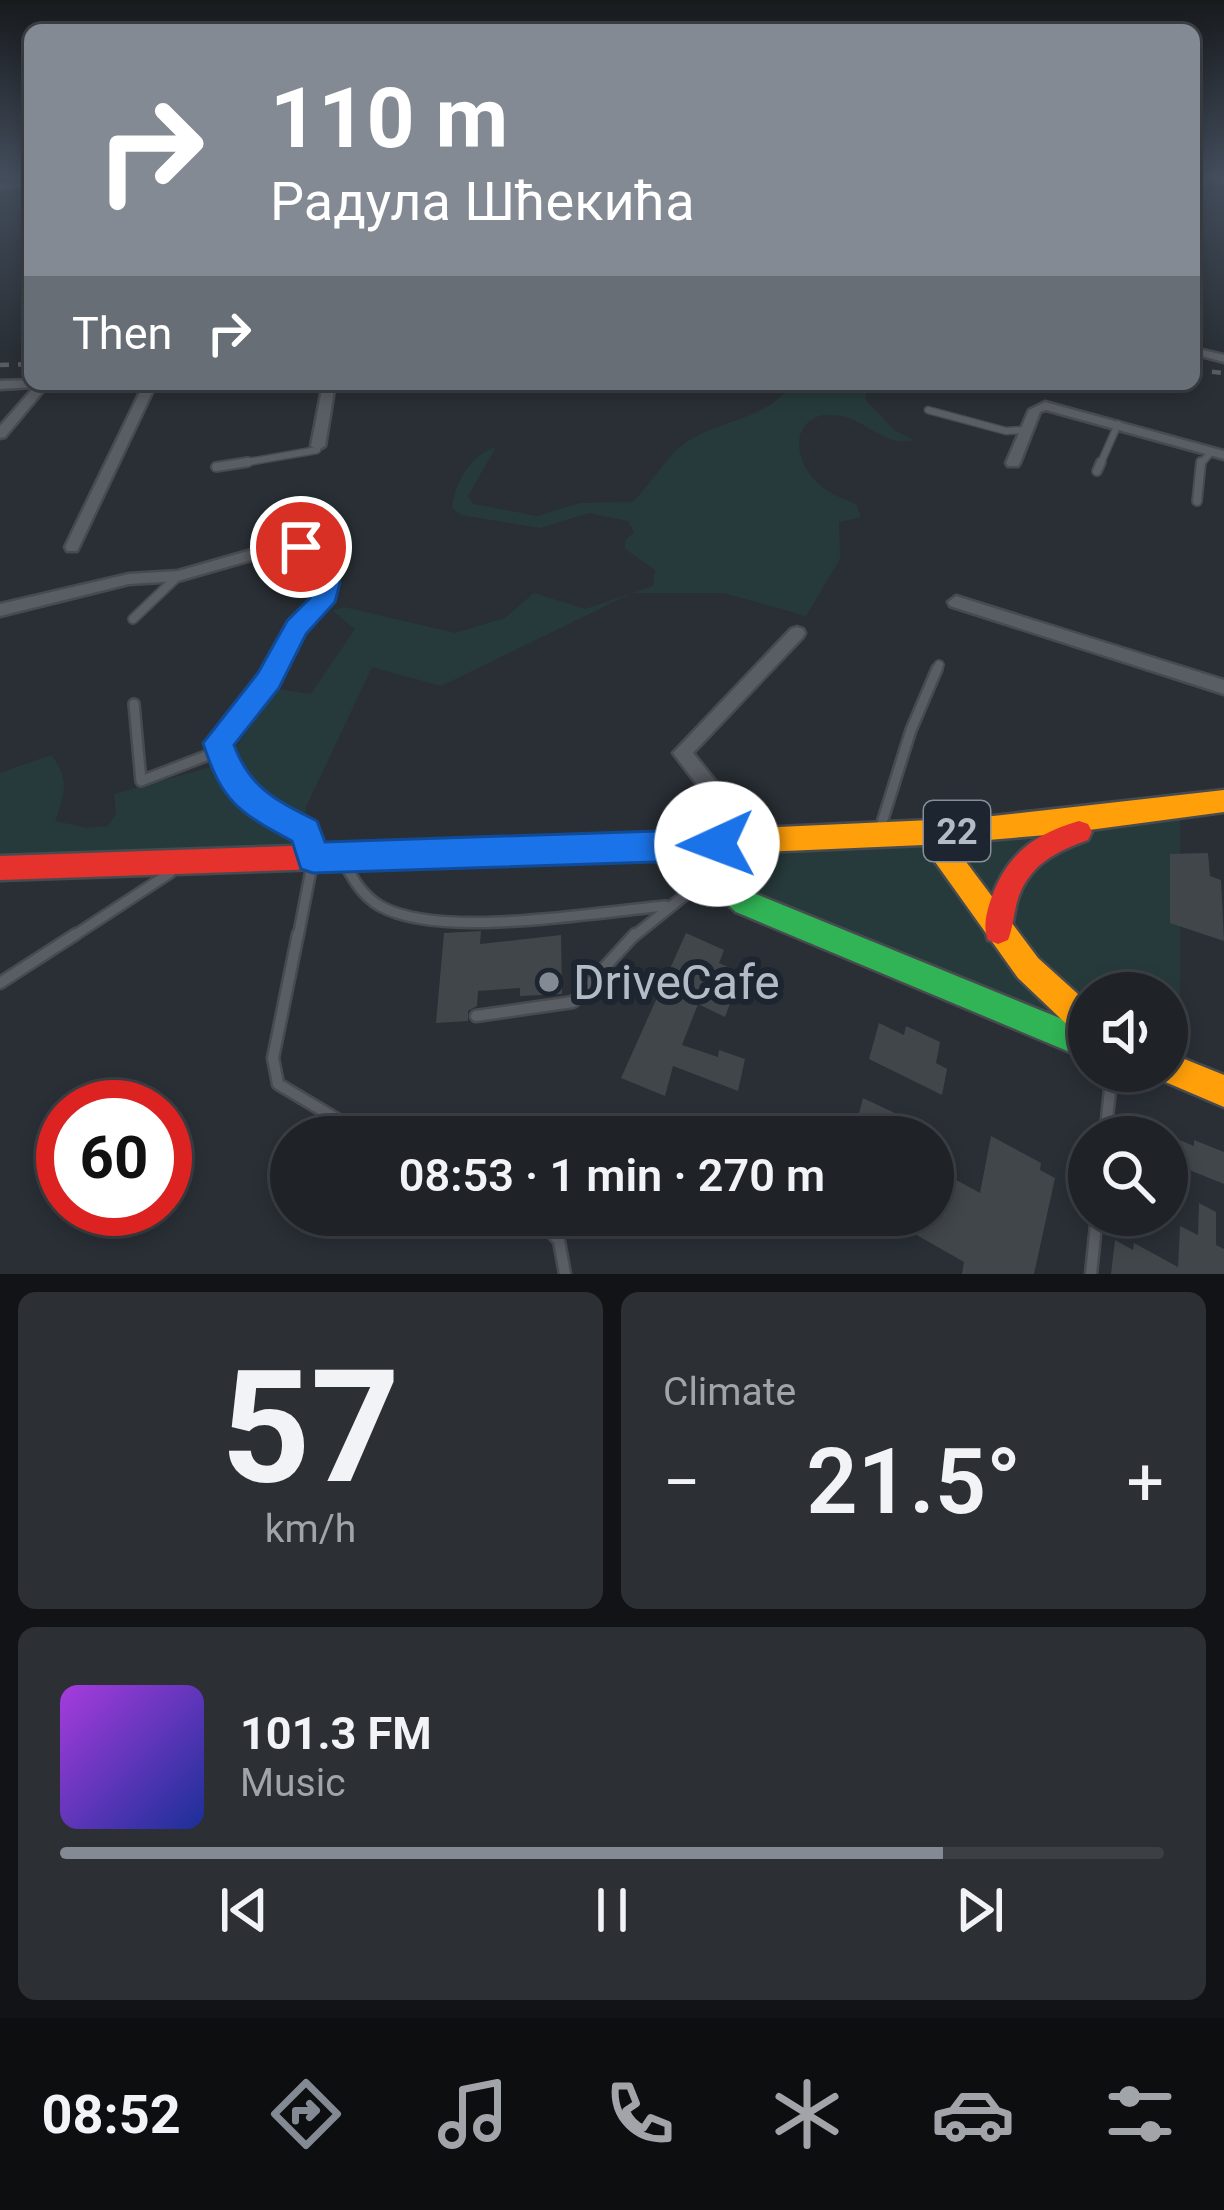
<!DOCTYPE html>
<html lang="en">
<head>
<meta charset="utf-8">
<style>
  :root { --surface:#1f2328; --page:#2c2f34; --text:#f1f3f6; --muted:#a1a4a8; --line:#3c4045; --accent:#838a93 }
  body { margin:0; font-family:Roboto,sans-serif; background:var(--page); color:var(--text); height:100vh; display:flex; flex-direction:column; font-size:45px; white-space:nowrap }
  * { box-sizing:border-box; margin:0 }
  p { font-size:39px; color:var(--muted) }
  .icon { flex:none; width:66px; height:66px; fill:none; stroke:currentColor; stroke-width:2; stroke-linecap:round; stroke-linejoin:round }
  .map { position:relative; height:1274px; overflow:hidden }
  .drawer { display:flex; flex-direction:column; gap:18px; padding:18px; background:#111316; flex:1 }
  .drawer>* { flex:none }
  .top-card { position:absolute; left:24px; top:24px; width:1176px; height:366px; border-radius:18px; box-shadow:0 6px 18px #0003,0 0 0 3px var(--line); background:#838a93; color:#fff; overflow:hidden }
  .fabs { position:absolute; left:1068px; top:972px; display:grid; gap:24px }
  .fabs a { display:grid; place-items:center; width:120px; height:120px; border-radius:50%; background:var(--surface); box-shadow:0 6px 18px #0003,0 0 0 3px var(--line); font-size:60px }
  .speed { position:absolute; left:36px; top:1080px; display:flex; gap:24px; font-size:60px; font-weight:700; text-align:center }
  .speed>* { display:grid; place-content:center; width:156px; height:156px; border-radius:50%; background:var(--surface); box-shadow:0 6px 18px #0003,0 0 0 3px var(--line); line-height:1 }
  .speed .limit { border:18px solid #d22; background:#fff; color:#111 }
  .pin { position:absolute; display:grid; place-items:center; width:102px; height:102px; color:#fff; margin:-51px; border:6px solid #fff; border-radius:50%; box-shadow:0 3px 12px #0007 }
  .me { position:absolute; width:132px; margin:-66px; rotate:268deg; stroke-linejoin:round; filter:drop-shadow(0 0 9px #0008) }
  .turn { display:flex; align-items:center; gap:42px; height:252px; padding:0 48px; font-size:54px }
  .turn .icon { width:156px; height:156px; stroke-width:2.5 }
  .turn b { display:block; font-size:84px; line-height:102px }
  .then { display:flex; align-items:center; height:114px; padding:0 48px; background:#0003; gap:24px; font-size:45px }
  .big { font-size:90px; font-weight:600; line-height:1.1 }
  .drawer .card { flex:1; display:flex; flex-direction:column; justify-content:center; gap:18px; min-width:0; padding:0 42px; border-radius:18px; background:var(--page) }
  .drawer .dial { align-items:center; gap:0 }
  .dial b { font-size:156px; line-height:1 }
  .song { display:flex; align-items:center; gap:36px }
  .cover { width:144px; height:144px; border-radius:18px; background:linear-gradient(135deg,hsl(280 70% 55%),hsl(230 70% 35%)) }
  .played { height:12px; border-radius:6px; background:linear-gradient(90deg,var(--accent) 80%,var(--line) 80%) }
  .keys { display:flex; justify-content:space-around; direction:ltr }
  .heat { display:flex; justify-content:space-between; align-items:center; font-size:66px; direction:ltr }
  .drawer .tiles { flex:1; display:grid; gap:18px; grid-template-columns:1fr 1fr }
  .card:last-child { grid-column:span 2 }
  .trip { position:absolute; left:270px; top:1116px; width:684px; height:120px; border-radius:60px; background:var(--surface); box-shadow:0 6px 18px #0003,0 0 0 3px var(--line); font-weight:600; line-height:120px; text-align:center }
  .dock { display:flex; height:192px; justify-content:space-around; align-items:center; background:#0c0e10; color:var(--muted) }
  .dock .icon { width:84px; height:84px }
  .dock .selected { color:var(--accent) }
  .dock b { font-size:54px; color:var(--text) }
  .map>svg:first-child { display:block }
  .green { fill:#273a3b }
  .building { fill:#41464b }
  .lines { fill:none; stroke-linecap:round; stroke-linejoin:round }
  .lane-far3-casing { stroke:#474b50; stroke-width:9 }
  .lane-far2-casing { stroke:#474b50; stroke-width:12 }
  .lane-far1-casing { stroke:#474b50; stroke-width:14 }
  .lane-casing { stroke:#474b50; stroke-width:15 }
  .street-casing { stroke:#474b50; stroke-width:5 }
  .fast-casing { stroke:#474b50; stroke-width:5 }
  .slow-casing { stroke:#474b50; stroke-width:5 }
  .jam-casing { stroke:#474b50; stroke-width:5 }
  .lane-far3 { stroke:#595d64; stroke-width:6 }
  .lane-far2 { stroke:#595d64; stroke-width:8 }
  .lane-far1 { stroke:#595d64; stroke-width:9 }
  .lane { stroke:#595d64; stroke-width:10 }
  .street { fill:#595d64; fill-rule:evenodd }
  .fast { fill:#30b455; fill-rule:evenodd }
  .slow { fill:#ff9f0a; fill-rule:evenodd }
  .jam { fill:#e5322d; fill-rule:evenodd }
  .rail { stroke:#575c61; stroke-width:4.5; stroke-dasharray:9 9; stroke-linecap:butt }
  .route { fill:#1a73e8; stroke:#114b97; stroke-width:3 }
  .poi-dot { fill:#838a93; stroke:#1d2630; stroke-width:4.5 }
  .labels { text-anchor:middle; stroke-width:12; stroke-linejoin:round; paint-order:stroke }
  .shield { fill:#1d2630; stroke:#868e99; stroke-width:3 }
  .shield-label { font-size:36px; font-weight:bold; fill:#b3bbc6 }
  .near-poi-label { font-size:48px; fill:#b3bbc6; stroke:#1d2630; text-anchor:start }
</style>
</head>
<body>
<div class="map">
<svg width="1224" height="1274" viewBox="0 0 1224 1274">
  <rect width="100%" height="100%" fill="#292f35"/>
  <g class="green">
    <path d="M793,384H868L865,399L894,430L914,440C883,448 865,417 835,415C798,412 790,447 809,473C821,490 837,497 856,504L861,517L839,522L840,559L806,616L724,593H632L441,686L372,667L306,807V831L313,848L0,867V773L51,755C70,779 65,794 55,821L87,828L108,826L116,814L114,794L225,763L277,689L311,694L355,629L333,611L344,607L455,633L505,618L534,593L585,609L653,586L655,570L625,549V541L634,532L628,521L589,513L540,528L461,515L452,508C455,482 471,455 496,447L468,496L473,504L537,516L580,503L633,502C648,487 669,454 684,444C721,418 761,423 793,384Z"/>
    <polygon points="1180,808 1180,1074 1167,1067 1167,993 1089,993 1089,1045 782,919 754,892 752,871 781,841"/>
  </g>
  <g class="building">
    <polygon points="1208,853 1210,876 1221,880 1224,941 1170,923 1170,854"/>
    <polygon points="481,931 480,944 561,935 562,994 520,996 520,988 478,991 477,1006 468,1011 468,1021 436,1023 444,933"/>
    <polygon points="686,933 724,950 719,963 741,973 725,1017 698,1004 682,1045 718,1057 719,1050 745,1059 738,1091 673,1066 665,1096 621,1078"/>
    <polygon points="879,1023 904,1035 906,1026 940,1042 936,1063 947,1069 942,1095 869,1059"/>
    <polygon points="863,1098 901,1116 899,1125 923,1137 853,1137"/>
    <polygon points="1124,1117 1194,1146 1194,1140 1224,1152 1224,1184 1167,1161 1167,1137 1124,1137"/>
    <polygon points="991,1136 1041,1163 1040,1170 1055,1178 1034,1274 962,1274 964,1262 906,1229 909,1215 933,1215 938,1170 980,1193"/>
    <polygon points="1199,1203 1216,1212 1216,1245 1224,1249 1224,1274 1111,1274 1115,1240 1133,1250 1134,1243 1178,1267 1180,1226 1198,1235"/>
  </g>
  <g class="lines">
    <defs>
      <g id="lane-far3">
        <polyline points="928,410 1006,431 1024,430"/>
        <polyline points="231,465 317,450 318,446"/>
        <polyline points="1100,465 1118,424"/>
        <polyline points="1200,465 1211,452"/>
      </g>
      <g id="lane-far2">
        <polyline points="216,467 248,462"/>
        <polyline points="1097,471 1101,462"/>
        <polyline points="1197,501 1201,462"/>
        <polyline points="133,619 177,577"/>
        <polyline points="936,672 939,665"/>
      </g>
      <g id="lane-far1">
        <polyline points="134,704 141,781 219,751"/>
        <polyline points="880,829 911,730 937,669"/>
        <path d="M345,864C354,881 363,896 380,906C441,940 594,912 666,906"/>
        <polyline points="72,937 170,873"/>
        <polyline points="298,937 312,865"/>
        <polyline points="633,937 710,875"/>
      </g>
      <g id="lane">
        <polyline points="298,934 273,1058 278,1084 367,1137"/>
        <polyline points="0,983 76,934"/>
        <polyline points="476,1016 573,1002 635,934"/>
        <polyline points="1105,1137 1112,1071"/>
        <polyline points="536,1215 559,1241 565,1274"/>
        <polyline points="1091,1274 1097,1215"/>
      </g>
      <g id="street">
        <rect x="1218" y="179" width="6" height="4"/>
        <polygon points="30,181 30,185 0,189 0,183"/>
        <polygon points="1194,348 1224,355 1224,362 1194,354"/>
        <polygon points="30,380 30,384 36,384 34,387 0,389 0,381"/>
        <polygon points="37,384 49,384 5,437 0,438 0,426"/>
        <polygon points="144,384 156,384 79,547 77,551 67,551 65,547"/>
        <polygon points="323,384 335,384 325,446 318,450 311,446"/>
        <polygon points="1045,402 1224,451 1224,459 1046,410 1040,412 1020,463 1018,466 1008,466 1006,463 1029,410"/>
        <path d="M301,542L326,553L329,557L335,583L330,602L302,632L274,685L228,744C247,790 272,802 313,826L323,858L320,865L313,867L306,865L297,838C247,808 231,799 209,743L262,675L290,624L315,600L319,583L314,560L299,552L262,557L178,581L129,584L0,616V604L129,574L178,571L262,547Z"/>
        <polygon points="956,596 1224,680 1224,694 950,606 948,602"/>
        <polygon points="797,627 803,629 805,633 803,637 693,753 729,798 727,844 724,851 717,853 710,851 707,844 709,800 673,753 791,629"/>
      </g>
      <path id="fast" d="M696,833L705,837L721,865L756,894L1089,1030V1060L736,912C711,890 698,876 683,845L687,837Z"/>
      <g id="slow">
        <polygon points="1224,790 1224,812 1059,834 952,843 1038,958 1089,1004 1089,1039 1078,1035 1018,978 923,845 558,861 549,857 545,849 549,841 558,837 975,818"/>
        <polygon points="1167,1052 1224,1075 1224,1107 1156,1078 1153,1071 1167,1071"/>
      </g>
      <g id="jam">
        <path d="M1079,821L1088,824L1092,832L1088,840C1055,852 1028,865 1017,902C1014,914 1013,927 1008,940L998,944L988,940C983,927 986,915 990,902C1005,855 1034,834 1079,821Z"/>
        <polygon points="558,837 567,841 571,849 567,857 558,861 0,880 0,856"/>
      </g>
    </defs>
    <use href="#lane-far3" class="lane-far3-casing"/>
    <use href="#lane-far2" class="lane-far2-casing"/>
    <use href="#lane-far1" class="lane-far1-casing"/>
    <use href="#lane" class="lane-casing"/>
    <use href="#street" class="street-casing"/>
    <use href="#fast" class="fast-casing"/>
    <use href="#slow" class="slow-casing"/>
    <use href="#jam" class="jam-casing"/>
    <use href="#lane-far3" class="lane-far3"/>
    <use href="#lane-far2" class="lane-far2"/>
    <use href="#lane-far1" class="lane-far1"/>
    <use href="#lane" class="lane"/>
    <use href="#street" class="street"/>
    <use href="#fast" class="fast"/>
    <use href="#slow" class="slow"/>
    <use href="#jam" class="jam"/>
    <g class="rail">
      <polyline points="0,365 30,364"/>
      <polyline points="1194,370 1224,373"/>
    </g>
  </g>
  <linearGradient id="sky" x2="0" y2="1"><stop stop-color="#171a1d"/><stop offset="0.5" stop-color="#434d5c"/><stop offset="1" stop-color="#434d5c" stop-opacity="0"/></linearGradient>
  <rect width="1224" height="353" fill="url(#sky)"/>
  <path class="route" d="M301,539L333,556L340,583L335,602L306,634L279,688L234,745C250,789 278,801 317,821L325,842L717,829L729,834L734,844L729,855L717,860L313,873L301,869L292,841C238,812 222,802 203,743L258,673L287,621L310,598L314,583L310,561L289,547Z"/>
  <circle class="poi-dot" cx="549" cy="982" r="12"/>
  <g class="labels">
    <rect class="shield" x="924" y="801" width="66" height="60" rx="9"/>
    <g class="shield-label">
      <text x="957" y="844">22</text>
    </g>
    <g class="near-poi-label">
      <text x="573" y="999">DriveCafe</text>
    </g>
  </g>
</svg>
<div class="fabs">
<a><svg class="icon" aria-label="sound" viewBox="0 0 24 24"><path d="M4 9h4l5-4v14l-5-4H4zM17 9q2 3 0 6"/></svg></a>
<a><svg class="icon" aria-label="search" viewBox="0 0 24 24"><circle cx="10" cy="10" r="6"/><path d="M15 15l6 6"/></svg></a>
</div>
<div class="speed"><div class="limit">60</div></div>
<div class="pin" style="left:301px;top:547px;background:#d93025"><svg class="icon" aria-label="arrive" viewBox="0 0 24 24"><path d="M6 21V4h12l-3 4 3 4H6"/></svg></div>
<svg class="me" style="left:717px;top:844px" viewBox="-20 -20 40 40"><circle r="19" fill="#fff"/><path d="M0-13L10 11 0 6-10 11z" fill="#1a73e8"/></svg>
<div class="trip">08:53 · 1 min · 270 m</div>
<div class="top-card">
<div class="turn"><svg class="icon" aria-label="right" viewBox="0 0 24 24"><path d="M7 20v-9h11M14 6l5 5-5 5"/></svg><div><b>110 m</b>Радула Шћекића</div></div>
<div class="then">Then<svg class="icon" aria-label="right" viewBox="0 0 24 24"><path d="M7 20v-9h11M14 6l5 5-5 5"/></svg></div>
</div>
</div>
<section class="drawer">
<div class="tiles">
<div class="card dial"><b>57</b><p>km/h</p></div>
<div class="card"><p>Climate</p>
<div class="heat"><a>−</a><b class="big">21.5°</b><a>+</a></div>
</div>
<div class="card">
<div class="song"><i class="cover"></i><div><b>101.3 FM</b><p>Music</p></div></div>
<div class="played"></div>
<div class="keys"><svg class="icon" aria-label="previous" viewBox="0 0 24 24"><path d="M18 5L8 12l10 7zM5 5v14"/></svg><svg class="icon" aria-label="pause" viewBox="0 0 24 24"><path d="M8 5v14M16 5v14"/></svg><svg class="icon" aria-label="next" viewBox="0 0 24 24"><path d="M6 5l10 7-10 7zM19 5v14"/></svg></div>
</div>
</div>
</section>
<nav class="dock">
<b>08:52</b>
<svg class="icon selected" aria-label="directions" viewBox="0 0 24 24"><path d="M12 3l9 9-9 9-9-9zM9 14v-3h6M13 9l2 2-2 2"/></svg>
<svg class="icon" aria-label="music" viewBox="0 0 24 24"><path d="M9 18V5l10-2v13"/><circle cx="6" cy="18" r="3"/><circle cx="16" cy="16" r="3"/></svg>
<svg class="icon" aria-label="phone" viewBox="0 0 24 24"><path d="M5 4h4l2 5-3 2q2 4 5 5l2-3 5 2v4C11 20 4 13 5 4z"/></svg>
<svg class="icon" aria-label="climate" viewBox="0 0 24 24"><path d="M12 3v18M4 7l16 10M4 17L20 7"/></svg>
<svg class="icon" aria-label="car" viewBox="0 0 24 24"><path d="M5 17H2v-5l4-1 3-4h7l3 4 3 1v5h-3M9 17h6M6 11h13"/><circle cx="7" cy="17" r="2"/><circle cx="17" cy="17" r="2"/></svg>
<svg class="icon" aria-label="filters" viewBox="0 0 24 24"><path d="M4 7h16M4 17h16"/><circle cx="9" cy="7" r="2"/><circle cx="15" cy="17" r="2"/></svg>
</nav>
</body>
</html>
